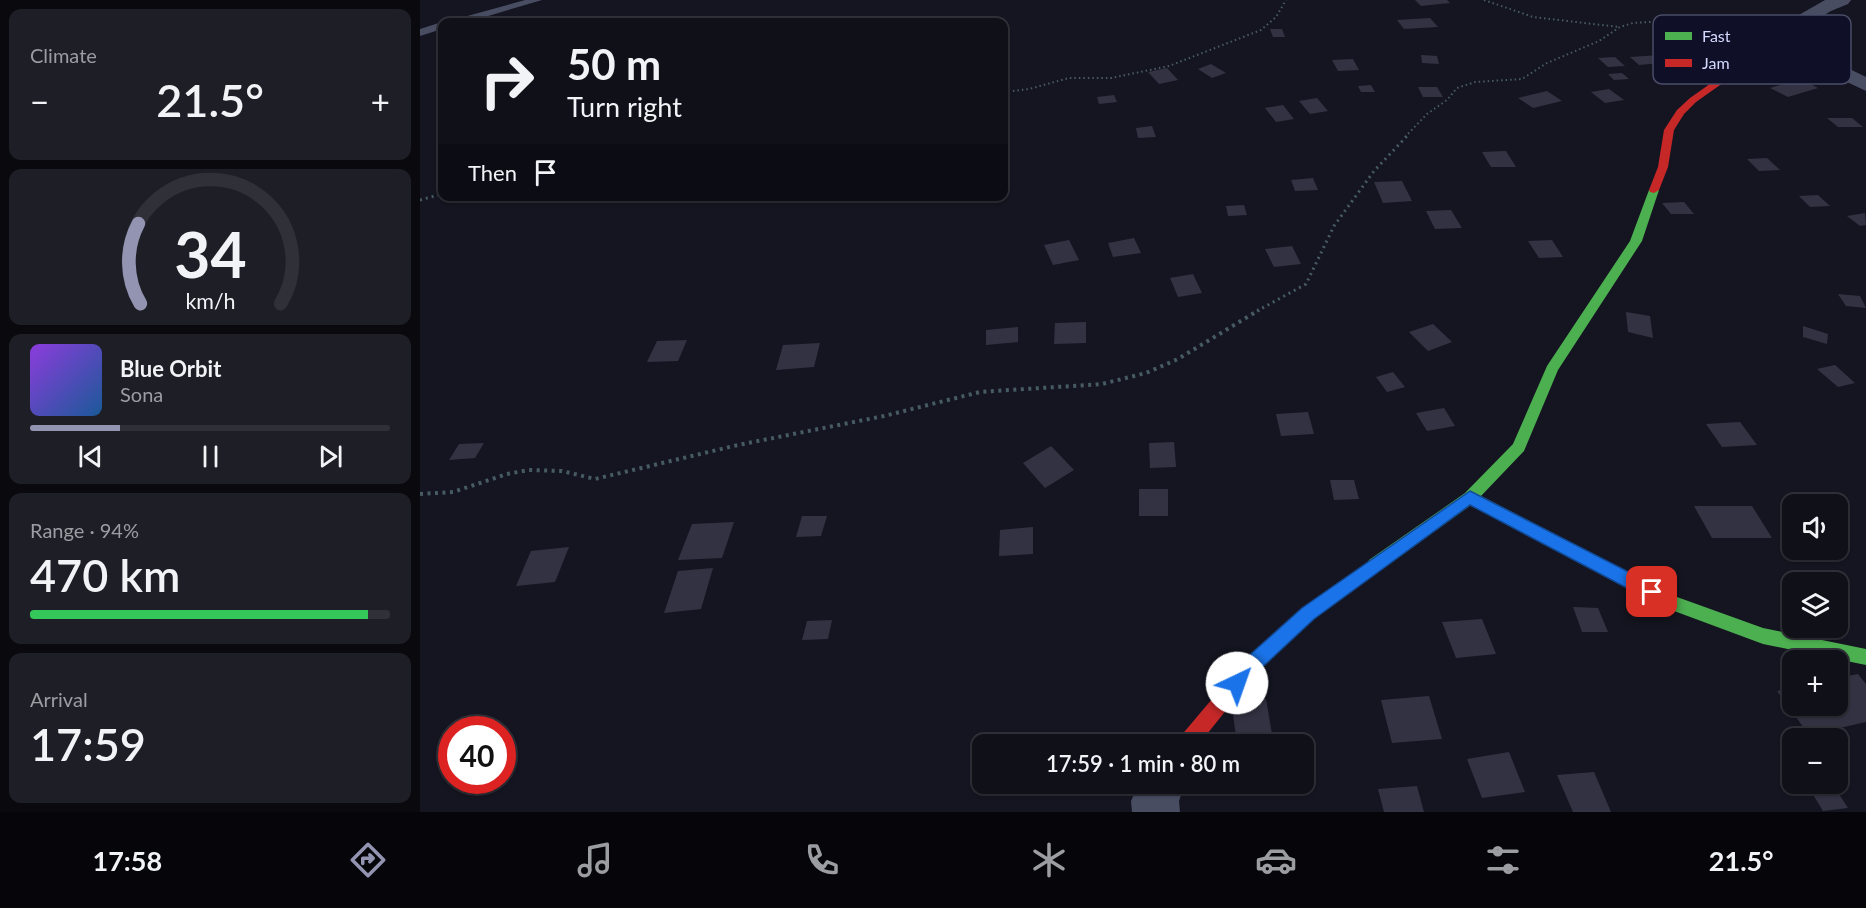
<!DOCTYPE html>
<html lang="en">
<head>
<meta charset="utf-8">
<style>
  :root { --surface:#101019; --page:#1e1e26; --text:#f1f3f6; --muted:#9c9da2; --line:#303038; --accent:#9294b1 }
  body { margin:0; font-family:Lato,sans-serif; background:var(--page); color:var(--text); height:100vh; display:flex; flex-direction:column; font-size:22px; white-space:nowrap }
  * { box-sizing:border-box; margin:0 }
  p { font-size:20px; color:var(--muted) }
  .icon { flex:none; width:33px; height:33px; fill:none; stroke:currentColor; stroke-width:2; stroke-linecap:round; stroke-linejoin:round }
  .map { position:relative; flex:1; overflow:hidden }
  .sheet { display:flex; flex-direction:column; gap:9px; padding:9px; background:#09090e; width:420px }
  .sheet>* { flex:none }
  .top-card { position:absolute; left:18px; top:18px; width:570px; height:183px; border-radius:12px; box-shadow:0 2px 4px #0004,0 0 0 2px var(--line); background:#101019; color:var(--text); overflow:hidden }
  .tools { position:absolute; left:1362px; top:494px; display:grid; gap:12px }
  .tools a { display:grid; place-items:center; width:66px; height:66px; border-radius:12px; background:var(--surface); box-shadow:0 2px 4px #0004,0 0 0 2px var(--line); font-size:30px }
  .speed { position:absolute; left:18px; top:716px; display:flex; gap:12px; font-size:30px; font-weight:700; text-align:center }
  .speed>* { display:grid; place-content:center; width:78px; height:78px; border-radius:50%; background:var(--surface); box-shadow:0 2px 4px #0004,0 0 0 2px var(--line); line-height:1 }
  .speed .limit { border:9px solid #d22; background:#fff; color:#111 }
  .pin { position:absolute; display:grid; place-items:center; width:51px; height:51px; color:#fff; margin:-26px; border-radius:12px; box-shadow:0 3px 9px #0006 }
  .me { position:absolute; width:66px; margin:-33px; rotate:42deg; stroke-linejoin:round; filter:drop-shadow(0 0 4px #0008) }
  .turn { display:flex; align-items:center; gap:21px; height:126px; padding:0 30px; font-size:27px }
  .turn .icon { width:78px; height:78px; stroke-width:2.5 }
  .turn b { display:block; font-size:42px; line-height:51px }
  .then { display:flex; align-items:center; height:57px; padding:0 30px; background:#0003; gap:12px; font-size:22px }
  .big { font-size:45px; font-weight:600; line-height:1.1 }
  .sheet .card { flex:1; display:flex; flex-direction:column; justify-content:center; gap:9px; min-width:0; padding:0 21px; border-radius:12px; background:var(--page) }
  .sheet .dial { align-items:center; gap:0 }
  .dial svg { height:156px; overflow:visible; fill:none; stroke:var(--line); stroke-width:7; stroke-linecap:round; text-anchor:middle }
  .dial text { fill:var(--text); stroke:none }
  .song { display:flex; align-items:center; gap:18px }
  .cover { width:72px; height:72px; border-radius:9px; background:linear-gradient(135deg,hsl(270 70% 55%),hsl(210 70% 35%)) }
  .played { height:6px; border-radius:3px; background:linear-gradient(90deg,var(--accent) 25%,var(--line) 25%) }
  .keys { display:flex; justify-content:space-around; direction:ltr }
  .heat { display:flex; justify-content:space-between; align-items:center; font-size:33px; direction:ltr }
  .charge { height:9px; border-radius:4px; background:linear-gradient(90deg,#34c759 94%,var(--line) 0) }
  .trip { position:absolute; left:552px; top:734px; width:342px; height:60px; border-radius:12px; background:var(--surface); box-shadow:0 2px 4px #0004,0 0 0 2px var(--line); font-weight:600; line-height:60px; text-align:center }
  .menu { display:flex; height:96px; justify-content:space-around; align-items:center; background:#06060a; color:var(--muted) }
  .menu .icon { width:42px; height:42px }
  .menu .selected { color:var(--accent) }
  .menu b { font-size:27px; color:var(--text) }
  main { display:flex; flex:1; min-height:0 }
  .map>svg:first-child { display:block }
  .building { fill:#323243 }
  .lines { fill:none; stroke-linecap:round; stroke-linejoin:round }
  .path-far2 { stroke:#475b64; stroke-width:2; stroke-dasharray:1.5 3; stroke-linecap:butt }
  .path-far1 { stroke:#475b64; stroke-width:3; stroke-dasharray:2 4; stroke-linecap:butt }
  .path { stroke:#475b64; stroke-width:4; stroke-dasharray:3 4.5; stroke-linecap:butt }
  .lane { fill:#494d62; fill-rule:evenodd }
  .street { fill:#494d62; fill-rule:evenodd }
  .fast { fill:#4caf50; fill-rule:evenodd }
  .jam { fill:#c62828; fill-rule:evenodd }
  .route { fill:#1a73e8; stroke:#114b97; stroke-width:1.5 }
  .key { fill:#0f1027; stroke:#4a4c68; stroke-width:1.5 }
  .key-label { font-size:16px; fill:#d5d9ff }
</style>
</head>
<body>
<main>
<section class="sheet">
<div class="card"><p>Climate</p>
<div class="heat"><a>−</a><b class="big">21.5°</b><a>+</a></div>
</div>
<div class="card dial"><svg viewBox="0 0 100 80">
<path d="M14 69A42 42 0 1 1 86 69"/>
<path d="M14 69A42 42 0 0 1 13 28" stroke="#9294b1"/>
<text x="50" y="56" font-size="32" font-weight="700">34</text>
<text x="50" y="72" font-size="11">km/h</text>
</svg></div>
<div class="card">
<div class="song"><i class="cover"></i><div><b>Blue Orbit</b><p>Sona</p></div></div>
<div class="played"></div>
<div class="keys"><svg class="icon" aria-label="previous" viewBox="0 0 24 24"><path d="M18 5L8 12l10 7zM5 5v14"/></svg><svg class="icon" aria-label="pause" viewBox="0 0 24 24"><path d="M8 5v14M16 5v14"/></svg><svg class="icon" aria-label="next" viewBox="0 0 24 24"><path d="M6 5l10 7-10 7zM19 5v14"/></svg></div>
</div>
<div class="card"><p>Range · 94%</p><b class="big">470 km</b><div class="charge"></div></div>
<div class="card"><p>Arrival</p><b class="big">17:59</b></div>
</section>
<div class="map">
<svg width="1446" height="812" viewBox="0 0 1446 812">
  <rect width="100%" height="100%" fill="#151521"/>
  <g class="building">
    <polygon points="995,0 1027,0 1030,3 1001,6"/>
    <polygon points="1010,18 1018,27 984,29 977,20"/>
    <polygon points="850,29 862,29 865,37 853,37"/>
    <polygon points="1001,55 1017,56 1019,64 1002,63"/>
    <polygon points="1240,55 1250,62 1219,65 1210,57"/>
    <polygon points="1195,57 1205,66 1188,67 1178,58"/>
    <polygon points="933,59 939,70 918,71 912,60"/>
    <polygon points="791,64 806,73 792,78 778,69"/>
    <polygon points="747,68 758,80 739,84 728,72"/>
    <polygon points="1202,73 1209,79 1194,80 1188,74"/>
    <polygon points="1381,79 1398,88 1368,97 1350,88"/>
    <polygon points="951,85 955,92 941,92 938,86"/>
    <polygon points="998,87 1017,87 1023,97 1003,97"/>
    <polygon points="1189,89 1204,100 1185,103 1171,92"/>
    <polygon points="1127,91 1142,101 1113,108 1098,98"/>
    <polygon points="694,95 697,102 679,104 677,97"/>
    <polygon points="897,98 908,111 890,114 879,101"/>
    <polygon points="863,105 874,119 856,122 845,108"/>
    <polygon points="1407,118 1432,118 1443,127 1418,127"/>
    <polygon points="732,126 736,137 718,138 716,128"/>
    <polygon points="1086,151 1096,167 1071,167 1062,152"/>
    <polygon points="1347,158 1360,170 1339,171 1327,159"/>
    <polygon points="893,178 898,190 875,191 871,180"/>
    <polygon points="982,181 992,201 963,203 954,182"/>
    <polygon points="1398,195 1410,206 1390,207 1379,196"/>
    <polygon points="1264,202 1274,214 1251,214 1242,203"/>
    <polygon points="824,205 827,215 808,216 806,206"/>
    <polygon points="1031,210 1042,228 1015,229 1006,211"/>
    <polygon points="1445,213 1446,225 1440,226 1427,216"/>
    <polygon points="714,238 721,253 693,257 688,243"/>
    <polygon points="649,240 659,260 633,265 624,245"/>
    <polygon points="1132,240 1143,257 1119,258 1108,241"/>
    <polygon points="872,246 881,264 854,267 845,249"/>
    <polygon points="773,274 782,293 758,297 750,278"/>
    <polygon points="1418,294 1440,296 1446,308 1426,306"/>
    <polygon points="1206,312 1230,316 1233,338 1208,332"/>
    <polygon points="666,322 666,343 634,344 635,323"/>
    <polygon points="1013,324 1032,342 1008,351 989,332"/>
    <polygon points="1383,326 1408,334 1407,344 1383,337"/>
    <polygon points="598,327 598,342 566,345 566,330"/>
    <polygon points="267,340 258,361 227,362 237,341"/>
    <polygon points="400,343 394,367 356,370 363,345"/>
    <polygon points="1415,365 1435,383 1418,387 1397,369"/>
    <polygon points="973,372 985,387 967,392 956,377"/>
    <polygon points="1024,408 1035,426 1007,431 996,413"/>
    <polygon points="888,412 894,434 861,436 856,414"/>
    <polygon points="1320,422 1337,445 1302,447 1286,424"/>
    <polygon points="754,442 756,467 730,468 729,443"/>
    <polygon points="64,443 55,458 29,460 39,444"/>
    <polygon points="631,446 654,470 625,488 603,463"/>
    <polygon points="910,480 934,480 939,499 914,500"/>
    <rect x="719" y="489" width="29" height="27"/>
    <polygon points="1274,506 1332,506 1352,538 1292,538"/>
    <polygon points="382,516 407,516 401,536 376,537"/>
    <polygon points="314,522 302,558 258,560 272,524"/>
    <polygon points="613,527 613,554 579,556 580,530"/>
    <polygon points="149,547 135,582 96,586 111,551"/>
    <polygon points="293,568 281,609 244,613 258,571"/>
    <polygon points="1153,607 1178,608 1188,632 1162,632"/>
    <polygon points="1062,619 1076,654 1036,658 1022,622"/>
    <polygon points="412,620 408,639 382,640 387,621"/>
    <polygon points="1438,674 1446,684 1446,722 1389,735 1357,691 1372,688 1372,705 1418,705 1418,678"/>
    <polygon points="1009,696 1022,739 972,743 961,700"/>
    <polygon points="846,699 852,734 816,736 811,701"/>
    <polygon points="1089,752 1105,792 1062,798 1047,759"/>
    <polygon points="1174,772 1191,812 1153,812 1137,775"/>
    <polygon points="1386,783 1412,783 1428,808 1403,811"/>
    <polygon points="997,786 1004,812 964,812 958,789"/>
  </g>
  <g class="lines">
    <g class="path-far2">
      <polyline points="1064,0 1113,17 1199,27"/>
      <polyline points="584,92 609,89 649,78 691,78 749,66 841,30 856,17 866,0"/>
      <polyline points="985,137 1007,114 1027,100 1037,88 1055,82 1102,79 1127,63 1179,41 1200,27 1213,23 1263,20"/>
    </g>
    <g class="path-far1">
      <polyline points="0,200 22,194"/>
      <polyline points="837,311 886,284 914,226 954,171 987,136"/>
    </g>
    <polyline class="path" points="0,494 33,492 87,474 109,470 142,471 175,479 318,445 464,416 560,392 682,384 726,373 758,359 839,310"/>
    <g class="lane">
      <polygon points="105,0 122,0 48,22 31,22 33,20"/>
      <polygon points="22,22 26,22 22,22 22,29 0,36 0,29"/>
    </g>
    <g class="street">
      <polygon points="1405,0 1431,0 1428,4 1411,11 1366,38 1446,77 1446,91 1344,43 1341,39 1344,35"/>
      <polygon points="719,783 765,783 759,801 760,812 712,812 711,801"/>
    </g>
    <polygon class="fast" points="1234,187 1239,190 1222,241 1138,370 1104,451 1061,496 1257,597 1343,628 1446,649 1446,665 1343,644 1246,608 1051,505 961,570 955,572 949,570 947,565 949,560 1045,493 1093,444 1127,366 1210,241 1229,190"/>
    <g class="jam">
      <polygon points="1348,37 1355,39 1334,61 1276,102 1264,114 1254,130 1248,167 1239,190 1234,193 1230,192 1229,190 1238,167 1244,130 1257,110 1270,98 1328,57"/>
      <polygon points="955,558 961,560 963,565 961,570 894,618 836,673 779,744 758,744 760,737 824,661 882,608"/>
    </g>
  </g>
  <polygon class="route" points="1050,491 1238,587 1240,592 1238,598 1232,600 1226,598 1050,505 894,619 836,673 823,689 817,691 811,689 808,683 823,661 882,608"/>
  <rect x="1233" y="15" width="198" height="69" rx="9" class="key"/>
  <rect x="1245" y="32" width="27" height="8" fill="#4caf50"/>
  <rect x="1245" y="59" width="27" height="8" fill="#c62828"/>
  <g class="key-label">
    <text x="1282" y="42">Fast</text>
    <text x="1282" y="69">Jam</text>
  </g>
</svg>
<div class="tools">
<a><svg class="icon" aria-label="sound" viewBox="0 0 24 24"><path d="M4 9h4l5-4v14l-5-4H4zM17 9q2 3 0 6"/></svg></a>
<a><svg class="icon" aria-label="layers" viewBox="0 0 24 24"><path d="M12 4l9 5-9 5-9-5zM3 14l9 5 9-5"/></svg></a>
<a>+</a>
<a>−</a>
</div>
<div class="speed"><div class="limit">40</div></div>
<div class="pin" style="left:1232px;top:592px;background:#d93025"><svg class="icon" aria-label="arrive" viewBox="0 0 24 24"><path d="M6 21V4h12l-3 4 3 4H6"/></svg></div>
<svg class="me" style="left:817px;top:683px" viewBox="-20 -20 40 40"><circle r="19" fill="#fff"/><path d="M0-13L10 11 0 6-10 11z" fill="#1a73e8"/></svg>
<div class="trip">17:59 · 1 min · 80 m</div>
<div class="top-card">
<div class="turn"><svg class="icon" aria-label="right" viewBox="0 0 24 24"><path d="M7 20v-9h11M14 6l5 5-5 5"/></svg><div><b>50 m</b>Turn right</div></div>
<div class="then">Then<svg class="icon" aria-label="arrive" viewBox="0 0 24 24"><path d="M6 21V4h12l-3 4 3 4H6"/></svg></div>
</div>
</div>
</main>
<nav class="menu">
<b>17:58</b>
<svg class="icon selected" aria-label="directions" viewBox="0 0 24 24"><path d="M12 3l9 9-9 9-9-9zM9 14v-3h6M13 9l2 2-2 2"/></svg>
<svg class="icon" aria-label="music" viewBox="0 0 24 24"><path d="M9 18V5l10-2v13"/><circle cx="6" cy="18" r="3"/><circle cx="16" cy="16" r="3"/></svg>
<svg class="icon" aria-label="phone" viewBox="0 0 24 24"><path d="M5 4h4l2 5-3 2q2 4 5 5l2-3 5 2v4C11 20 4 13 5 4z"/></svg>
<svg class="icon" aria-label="climate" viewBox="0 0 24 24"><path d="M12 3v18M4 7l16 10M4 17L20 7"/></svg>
<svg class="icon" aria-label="car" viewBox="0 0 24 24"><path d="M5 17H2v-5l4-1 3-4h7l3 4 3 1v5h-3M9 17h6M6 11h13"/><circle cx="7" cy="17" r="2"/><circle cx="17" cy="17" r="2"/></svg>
<svg class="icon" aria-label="filters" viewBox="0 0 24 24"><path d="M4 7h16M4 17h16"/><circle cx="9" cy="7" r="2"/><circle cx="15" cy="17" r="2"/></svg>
<b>21.5°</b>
</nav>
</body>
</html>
